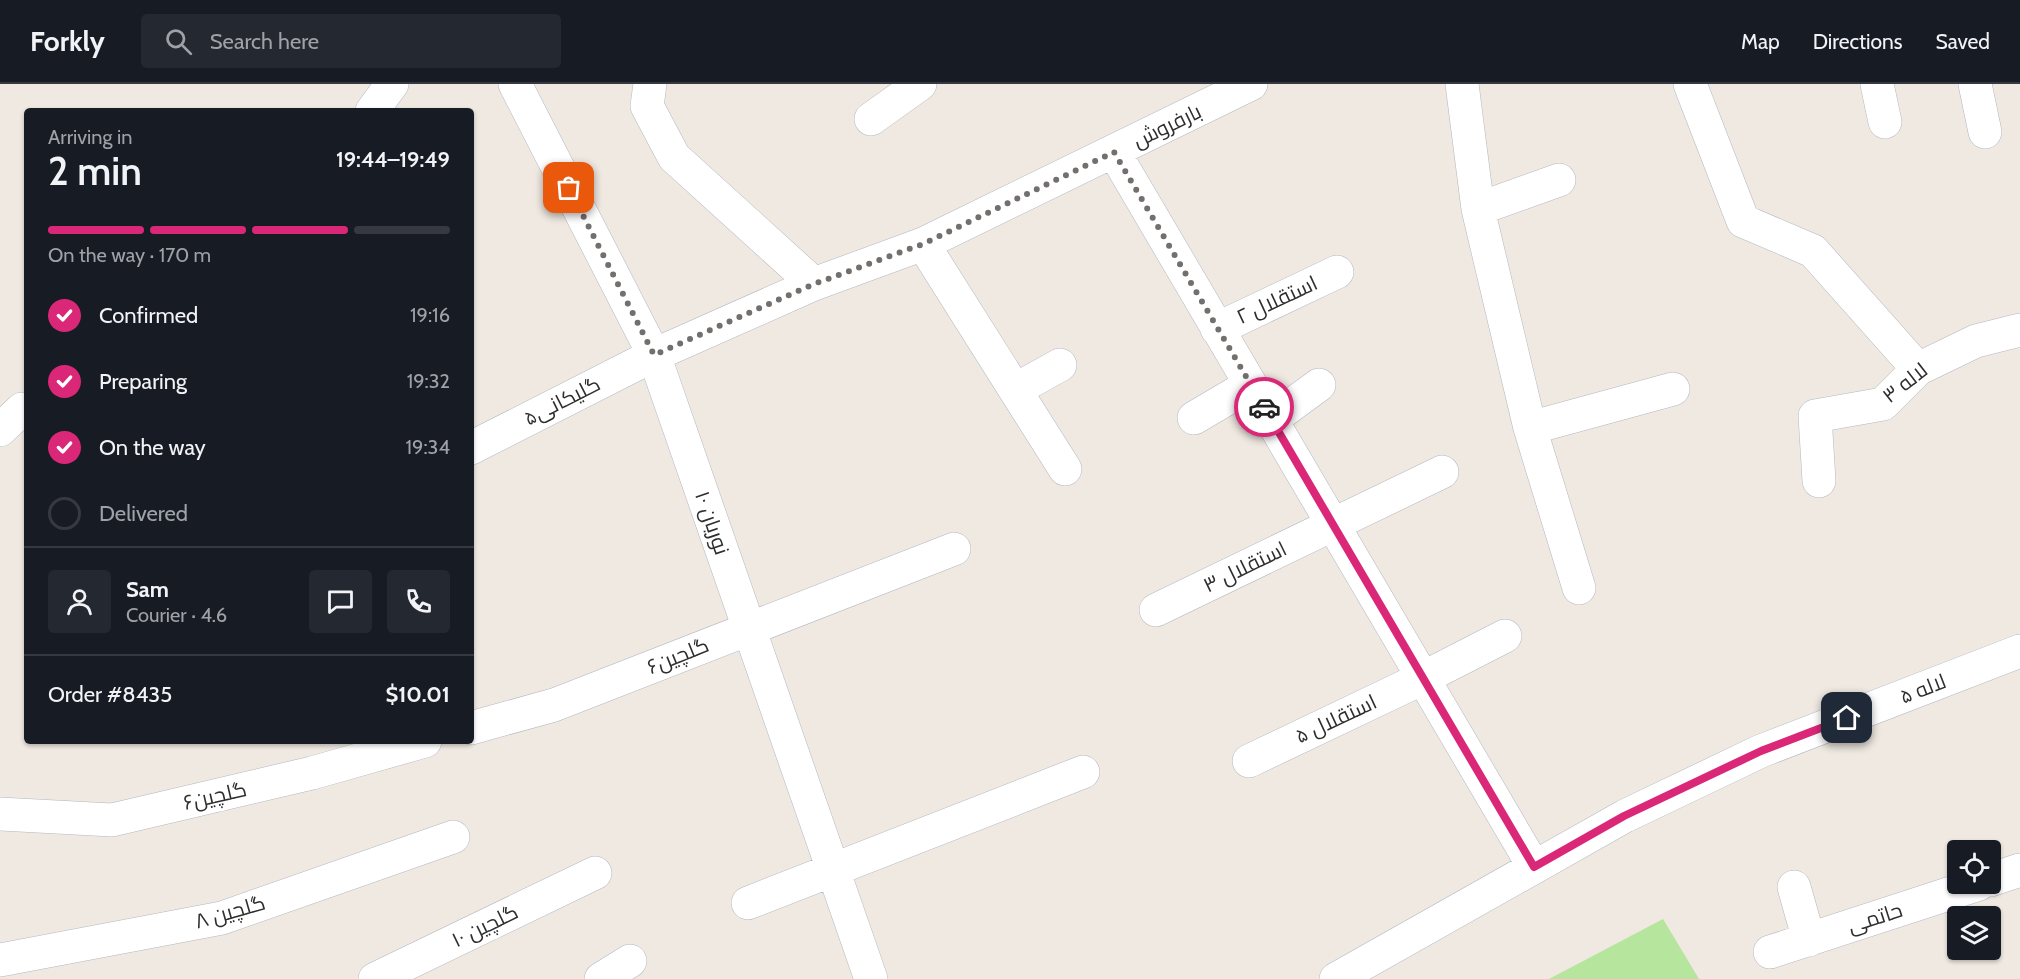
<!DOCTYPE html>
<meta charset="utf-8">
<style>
body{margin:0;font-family:Cabin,Cairo,sans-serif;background:#242831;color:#f1f3f6;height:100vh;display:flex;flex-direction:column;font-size:22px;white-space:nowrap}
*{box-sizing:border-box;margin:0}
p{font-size:20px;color:#9ea1a6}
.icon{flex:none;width:33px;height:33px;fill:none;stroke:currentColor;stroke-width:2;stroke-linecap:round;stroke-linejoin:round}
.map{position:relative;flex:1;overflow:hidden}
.details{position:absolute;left:24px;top:24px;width:450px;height:636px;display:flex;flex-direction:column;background:#171b24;border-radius:6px;box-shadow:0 2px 4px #0004}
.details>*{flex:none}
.tools{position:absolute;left:1947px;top:756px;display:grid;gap:12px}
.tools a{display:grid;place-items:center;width:54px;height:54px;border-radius:6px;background:#171b24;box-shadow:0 2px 4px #0004;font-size:30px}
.pin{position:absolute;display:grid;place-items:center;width:51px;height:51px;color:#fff;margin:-26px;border-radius:12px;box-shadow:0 3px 9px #0006}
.courier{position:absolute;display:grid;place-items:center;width:60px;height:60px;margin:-30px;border:4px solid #db2777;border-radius:50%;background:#fff;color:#222;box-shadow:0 2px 8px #0007}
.head em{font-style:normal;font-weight:600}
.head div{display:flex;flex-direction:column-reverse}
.head{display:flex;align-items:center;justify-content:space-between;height:102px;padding:0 24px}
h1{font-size:39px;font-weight:600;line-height:45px}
.bar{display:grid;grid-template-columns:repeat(4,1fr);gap:9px 6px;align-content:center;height:72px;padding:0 24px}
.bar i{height:8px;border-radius:4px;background:#363941}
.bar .current{background:#db2777}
.bar p{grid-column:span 4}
.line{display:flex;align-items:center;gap:15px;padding:0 24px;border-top:2px solid #363941}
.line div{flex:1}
.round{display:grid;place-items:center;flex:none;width:63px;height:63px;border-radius:6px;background:#242831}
ol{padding:0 24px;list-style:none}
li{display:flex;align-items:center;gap:18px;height:66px}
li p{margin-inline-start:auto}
li .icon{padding:6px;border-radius:50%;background:#db2777;color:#fff;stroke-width:4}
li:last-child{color:#9ea1a6}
li i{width:33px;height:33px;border:3px solid #363941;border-radius:50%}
header{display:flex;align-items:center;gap:36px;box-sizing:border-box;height:84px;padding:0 30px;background:#171b24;border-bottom:2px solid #363941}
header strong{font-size:28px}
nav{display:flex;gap:33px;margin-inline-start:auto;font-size:21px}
.search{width:420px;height:54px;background:#242831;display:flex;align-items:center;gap:15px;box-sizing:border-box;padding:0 21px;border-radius:6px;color:#9ea1a6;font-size:22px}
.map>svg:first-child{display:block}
.green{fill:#b6e59e}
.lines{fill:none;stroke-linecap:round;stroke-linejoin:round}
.minor-casing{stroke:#b4b7c1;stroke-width:34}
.minor{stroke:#fff;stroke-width:33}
.done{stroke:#726f6d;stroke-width:6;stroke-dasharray:0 10.8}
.route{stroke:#db2777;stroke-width:8}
.labels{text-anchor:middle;stroke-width:6;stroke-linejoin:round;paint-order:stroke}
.street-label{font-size:21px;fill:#2e2e2e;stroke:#fff}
</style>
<header>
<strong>Forkly</strong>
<div class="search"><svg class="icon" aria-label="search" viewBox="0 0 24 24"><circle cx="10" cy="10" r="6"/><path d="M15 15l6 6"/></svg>Search here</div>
<nav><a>Map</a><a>Directions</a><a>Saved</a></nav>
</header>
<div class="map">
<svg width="2020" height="895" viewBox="0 0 2020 895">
<rect width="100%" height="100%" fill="#efe9e1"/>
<path class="green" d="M1663 835 1699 895H1549Z"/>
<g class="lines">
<defs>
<path id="minor" d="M515 0 654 271 871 895
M650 0 647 22 674 73 814 200
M1462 0 1478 125 1530 344 1579 504
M1690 0 1743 137 1813 167 1918 285
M1877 0 1885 38
M1975 0 1985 48
M372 27 392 0
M871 35 920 0
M1114 68 1534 783
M1478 125 1559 96
M923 160 1065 385
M1217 245 1337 188
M1015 306 1060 281
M1194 334 1250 301
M1271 336 1319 301
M1530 344 1673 305
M0 346 22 325
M471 364 654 271 814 200 923 160 1251 0
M1819 397 1815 332 1883 320 1918 285 1976 257 2020 246
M1156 526 1442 388
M471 644 554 621 954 465
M1249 677 1423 594 1505 552
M0 730 112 736 312 689 425 657
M1990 796 2020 786
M1794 803 1809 856
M748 819 1083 688
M1770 868 1979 800
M0 876 222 834 453 753
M375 895 595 789
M601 895 630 877
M1336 895 1625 732 1761 667 2020 567"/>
</defs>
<use href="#minor" class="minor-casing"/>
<use href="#minor" class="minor"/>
</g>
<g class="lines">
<path class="done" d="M569 104 654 271 814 200 923 160 1114 68 1264 323"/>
<path class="route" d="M1264 323 1534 783 1624 732 1761 667 1847 634"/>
</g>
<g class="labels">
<g class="street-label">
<text transform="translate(1167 42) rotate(-26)" y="7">بارفروش</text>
<text transform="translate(1277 216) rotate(-25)" y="7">استقلال ۲</text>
<text transform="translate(1905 299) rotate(-38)" y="7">لاله ۳</text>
<text transform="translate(562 317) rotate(-27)" y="7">گلیکانی۵</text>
<text transform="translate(712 439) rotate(71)" y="7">نوریان ۱۰</text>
<text transform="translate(1245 483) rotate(-26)" y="7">استقلال ۳</text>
<text transform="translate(678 572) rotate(-22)" y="7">گلچین۶</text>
<text transform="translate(1923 605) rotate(-21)" y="7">لاله ۵</text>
<text transform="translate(1336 635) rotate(-25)" y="7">استقلال ۵</text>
<text transform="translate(215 712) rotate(-13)" y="7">گلچین۶</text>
<text transform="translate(230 828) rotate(-16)" y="7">گلچین ۸</text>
<text transform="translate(1875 834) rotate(-18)" y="7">حاتمی</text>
<text transform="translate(485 842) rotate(-26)" y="7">گلچین ۱۰</text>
</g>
</g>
</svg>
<div class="tools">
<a><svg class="icon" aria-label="locate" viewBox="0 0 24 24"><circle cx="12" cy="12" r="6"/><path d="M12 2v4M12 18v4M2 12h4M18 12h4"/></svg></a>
<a><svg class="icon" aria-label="layers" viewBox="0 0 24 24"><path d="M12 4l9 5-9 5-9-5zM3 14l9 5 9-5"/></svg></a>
</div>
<div class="pin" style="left:569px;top:104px;background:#ea580c"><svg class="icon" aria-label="bag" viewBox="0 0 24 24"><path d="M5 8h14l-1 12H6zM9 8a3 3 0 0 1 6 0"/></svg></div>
<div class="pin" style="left:1847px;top:634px;background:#1f2937"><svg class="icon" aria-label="home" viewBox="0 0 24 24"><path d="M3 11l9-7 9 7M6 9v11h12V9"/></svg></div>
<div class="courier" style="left:1264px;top:323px"><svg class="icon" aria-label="car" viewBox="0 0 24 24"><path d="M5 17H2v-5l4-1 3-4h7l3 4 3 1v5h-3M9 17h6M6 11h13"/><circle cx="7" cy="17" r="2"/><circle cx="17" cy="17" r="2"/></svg></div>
<section class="details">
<div class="head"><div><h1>2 min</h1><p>Arriving in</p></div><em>19:44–19:49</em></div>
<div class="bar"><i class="current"></i><i class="current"></i><i class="current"></i><i></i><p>On the way · 170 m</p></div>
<ol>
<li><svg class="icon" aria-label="check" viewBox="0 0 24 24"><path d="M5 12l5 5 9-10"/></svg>Confirmed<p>19:16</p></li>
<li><svg class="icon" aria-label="check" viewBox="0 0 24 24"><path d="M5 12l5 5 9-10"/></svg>Preparing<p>19:32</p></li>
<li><svg class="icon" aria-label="check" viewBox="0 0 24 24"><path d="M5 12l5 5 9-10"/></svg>On the way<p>19:34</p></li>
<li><i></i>Delivered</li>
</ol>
<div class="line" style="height:108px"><a class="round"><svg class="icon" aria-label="person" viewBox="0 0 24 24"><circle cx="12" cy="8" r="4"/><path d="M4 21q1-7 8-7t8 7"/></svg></a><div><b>Sam</b><p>Courier · 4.6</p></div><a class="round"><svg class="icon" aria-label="chat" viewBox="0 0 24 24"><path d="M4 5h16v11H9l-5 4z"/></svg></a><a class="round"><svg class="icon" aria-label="phone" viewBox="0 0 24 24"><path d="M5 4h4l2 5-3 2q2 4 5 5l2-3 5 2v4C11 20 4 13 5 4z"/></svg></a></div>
<div class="line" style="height:78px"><div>Order #8435</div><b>$10.01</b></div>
</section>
</div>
